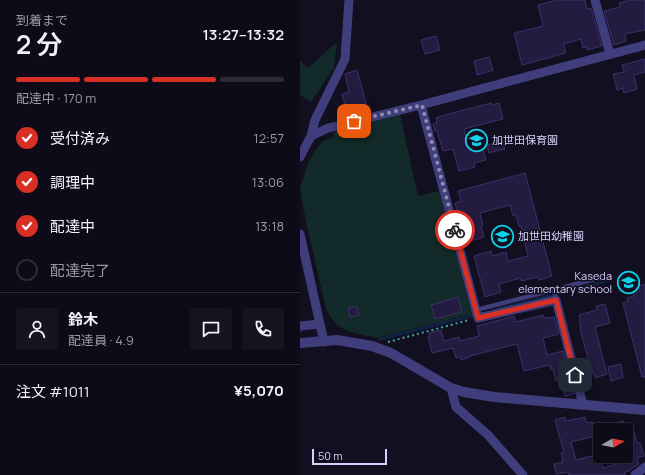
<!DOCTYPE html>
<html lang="ja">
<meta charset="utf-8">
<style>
body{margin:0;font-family:Manrope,"Noto Sans JP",sans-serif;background:#171421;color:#f1f3f6;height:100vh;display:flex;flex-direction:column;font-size:15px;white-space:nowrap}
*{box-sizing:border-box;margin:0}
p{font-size:13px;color:#9b9ba2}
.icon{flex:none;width:22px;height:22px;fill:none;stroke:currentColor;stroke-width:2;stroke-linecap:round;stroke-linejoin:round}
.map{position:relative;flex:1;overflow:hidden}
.details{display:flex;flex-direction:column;background:#0e0b18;width:300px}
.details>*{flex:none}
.needle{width:26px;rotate:81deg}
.tools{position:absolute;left:293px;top:423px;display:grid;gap:8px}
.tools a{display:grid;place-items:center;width:40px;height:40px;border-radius:4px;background:#0e0b18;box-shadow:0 2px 6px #0003,0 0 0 1px #2e2b37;font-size:20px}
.scale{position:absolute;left:12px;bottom:10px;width:75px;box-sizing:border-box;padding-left:4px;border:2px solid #d6d1fc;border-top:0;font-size:11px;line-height:14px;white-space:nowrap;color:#d6d1fc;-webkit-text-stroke:3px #120f20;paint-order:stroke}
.pin{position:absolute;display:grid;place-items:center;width:34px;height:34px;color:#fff;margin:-17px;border-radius:8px;box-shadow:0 2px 6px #0006}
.courier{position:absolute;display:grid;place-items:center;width:40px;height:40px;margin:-20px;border:3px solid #d93025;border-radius:50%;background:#fff;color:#222;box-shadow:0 1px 5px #0007}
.headline em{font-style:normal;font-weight:600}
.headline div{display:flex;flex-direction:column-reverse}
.headline{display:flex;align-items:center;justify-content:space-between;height:68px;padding:0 16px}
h1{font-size:26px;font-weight:600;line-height:30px}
.bar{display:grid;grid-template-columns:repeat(4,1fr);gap:6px 4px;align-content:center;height:48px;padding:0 16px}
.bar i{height:5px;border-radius:3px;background:#2e2b37}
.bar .selected{background:#d93025}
.bar p{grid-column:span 4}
.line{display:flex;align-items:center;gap:10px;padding:0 16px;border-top:1px solid #2e2b37}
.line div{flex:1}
.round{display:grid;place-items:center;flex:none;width:42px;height:42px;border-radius:4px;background:#171421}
ol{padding:0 16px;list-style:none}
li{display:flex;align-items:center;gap:12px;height:44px}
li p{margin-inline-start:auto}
li .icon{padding:4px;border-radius:50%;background:#d93025;color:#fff;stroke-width:4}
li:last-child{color:#9b9ba2}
li i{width:22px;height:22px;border:2px solid #2e2b37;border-radius:50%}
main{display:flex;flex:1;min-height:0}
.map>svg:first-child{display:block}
.green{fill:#122a29}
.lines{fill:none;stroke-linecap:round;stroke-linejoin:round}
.stream{stroke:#112342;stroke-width:3}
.building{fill:#241c40;stroke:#3c306a}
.path{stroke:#37aaa4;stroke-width:2;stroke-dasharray:2 3;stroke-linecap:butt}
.service{stroke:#403d7c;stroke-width:4.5}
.minor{stroke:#403d7c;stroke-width:9}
.tertiary{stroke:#403d7c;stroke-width:10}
.done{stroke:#918daf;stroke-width:4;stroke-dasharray:0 7.2}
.route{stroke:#d93025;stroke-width:5}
.labels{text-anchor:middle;stroke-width:3;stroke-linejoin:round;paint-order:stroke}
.poi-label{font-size:11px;fill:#d6d1fc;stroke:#120f20;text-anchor:start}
</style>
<main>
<section class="details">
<div class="headline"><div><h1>2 分</h1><p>到着まで</p></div><em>13:27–13:32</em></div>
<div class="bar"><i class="selected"></i><i class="selected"></i><i class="selected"></i><i></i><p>配達中 · 170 m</p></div>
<ol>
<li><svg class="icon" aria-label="check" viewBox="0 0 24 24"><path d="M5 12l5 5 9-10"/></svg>受付済み<p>12:57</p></li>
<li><svg class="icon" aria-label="check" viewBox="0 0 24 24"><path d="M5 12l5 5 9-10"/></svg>調理中<p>13:06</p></li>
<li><svg class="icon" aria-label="check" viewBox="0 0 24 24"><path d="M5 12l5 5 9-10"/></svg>配達中<p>13:18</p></li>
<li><i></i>配達完了</li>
</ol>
<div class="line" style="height:72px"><a class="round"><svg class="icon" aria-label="person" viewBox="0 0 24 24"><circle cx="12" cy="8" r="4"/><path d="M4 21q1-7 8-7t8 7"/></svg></a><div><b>鈴木</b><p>配達員 · 4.9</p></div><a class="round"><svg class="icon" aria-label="chat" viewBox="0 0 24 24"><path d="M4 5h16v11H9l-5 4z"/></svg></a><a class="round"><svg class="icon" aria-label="phone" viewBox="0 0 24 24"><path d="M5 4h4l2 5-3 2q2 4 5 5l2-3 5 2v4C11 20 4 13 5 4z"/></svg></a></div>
<div class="line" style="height:52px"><div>注文 #1011</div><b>¥5,070</b></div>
</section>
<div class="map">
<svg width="345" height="475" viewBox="0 0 345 475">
<rect width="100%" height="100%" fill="#120f20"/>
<path class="green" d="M37 42 34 68 11 102 0 95V61L8 68Z
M100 114 118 196 139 191 172 314 77 338 50 332 38 326 32 319 26 309 6 222 0 189 8 163 17 148 23 141 34 137 33 132Z"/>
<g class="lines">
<path class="stream" d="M198 309 307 281
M0 332 1 331
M80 339 175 315"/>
</g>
<path class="building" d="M257 0H285L287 9 291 8 302 46 287 50 286 47 283 48 281 39 264 44 266 53 222 65 214 33 243 26 238 5Z
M330 0H345V30L325 34 326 41 314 45 304 11 320 7 319 3Z
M136 36 140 50 125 54 121 40Z
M189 57 193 70 177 75 174 61Z
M345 59V72L334 75 337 89 324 93 323 88 317 90 313 74 324 72 322 65Z
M57 70 67 107 47 112 42 94 49 92 45 74Z
M191 103 192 105 199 103 203 119 164 129 170 150 182 147 186 160 174 163 175 167 159 171 153 149 143 151 137 131H135L133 124 137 122 136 118 145 115Z
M203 141 205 149 189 153 187 145Z
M225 173 252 276 239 280 238 277 221 281V278L199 284 201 292 185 297 174 256 191 251 192 256 206 252 208 261 228 256 221 226H219L216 215 213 216 210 205 180 213 183 225 181 226 184 237 170 241 165 219 159 220 155 203 161 201 158 191Z
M345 284V377H342L323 303 328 301 327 298 334 296 332 288Z
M158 297 162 312 135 319 131 305Z
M305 304 310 323 295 327 307 374 295 378 290 365 281 333 279 315 297 310 296 306Z
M57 306 59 315 50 317 48 308Z
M243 315 244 318 254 317 259 334 243 338 247 355 263 351 274 394 265 396 261 380 256 381 253 369 251 370 250 365 224 371 217 344 170 356V357L161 360V357L156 358 153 348 132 353 128 337H130L129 333 141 330 144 341 159 337 160 341 179 336 177 326 214 316 216 322Z
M321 364 323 377 311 381 308 367Z
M265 417 266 421 285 417 287 423 292 422 294 428 296 436 271 442 276 460 299 454 303 468 317 464 315 456H326V432L334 431 337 443H340L344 456 337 458 339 464 330 469 331 470 325 472V475H269L268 472 256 474 254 464 263 462 261 453H264L255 420Z
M323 421 325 430H301L300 427Z"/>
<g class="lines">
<path class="path" d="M88 342 169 320"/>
<path class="service" d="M256 300 254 290 306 276
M176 310 254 290"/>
<path class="minor" d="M295 0 310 54
M121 105 178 318 256 300 283 405
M11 136 28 128 121 105 345 45
M0 157 11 136 15 120 45 59 49 0
M0 234 24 342
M0 326 20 324
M151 388 156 407 188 435 223 475
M335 475 345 467"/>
<path class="tertiary" d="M0 343 37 340 72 346 91 353 151 388 164 392 194 397 345 410"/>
</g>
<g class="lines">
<path class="done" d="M54 121 122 105 155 230"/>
<path class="route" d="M155 230 178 318 256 300 275 375"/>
</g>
<defs>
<symbol id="school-ring" viewBox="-11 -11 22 22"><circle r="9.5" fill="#120f20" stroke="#11cfe7" stroke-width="1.5"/><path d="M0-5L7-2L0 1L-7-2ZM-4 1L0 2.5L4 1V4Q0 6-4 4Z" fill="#11cfe7"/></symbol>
</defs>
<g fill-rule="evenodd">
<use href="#school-ring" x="164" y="128" width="25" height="25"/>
<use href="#school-ring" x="190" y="224" width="25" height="25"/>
<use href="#school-ring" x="316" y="270" width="25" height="25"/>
</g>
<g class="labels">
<g class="poi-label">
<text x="192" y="144">加世田保育園</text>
<text x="218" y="240">加世田幼稚園</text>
<text x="312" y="280" text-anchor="end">Kaseda<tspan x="312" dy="13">elementary school</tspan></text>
</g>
</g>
</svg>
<div class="tools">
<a><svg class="needle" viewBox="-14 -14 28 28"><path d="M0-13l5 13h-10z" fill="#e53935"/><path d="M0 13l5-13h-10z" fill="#9b9ba2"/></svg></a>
</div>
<div class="scale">50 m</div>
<div class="pin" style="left:54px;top:121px;background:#ea580c"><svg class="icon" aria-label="bag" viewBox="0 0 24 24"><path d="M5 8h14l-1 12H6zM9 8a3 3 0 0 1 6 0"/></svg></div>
<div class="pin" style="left:275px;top:375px;background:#1f2937"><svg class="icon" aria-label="home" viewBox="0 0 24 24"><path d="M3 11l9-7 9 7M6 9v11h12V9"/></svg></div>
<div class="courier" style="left:155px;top:230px"><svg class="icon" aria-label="bike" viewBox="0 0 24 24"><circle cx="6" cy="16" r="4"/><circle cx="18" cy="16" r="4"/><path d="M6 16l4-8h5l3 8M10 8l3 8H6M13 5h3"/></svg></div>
</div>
</main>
